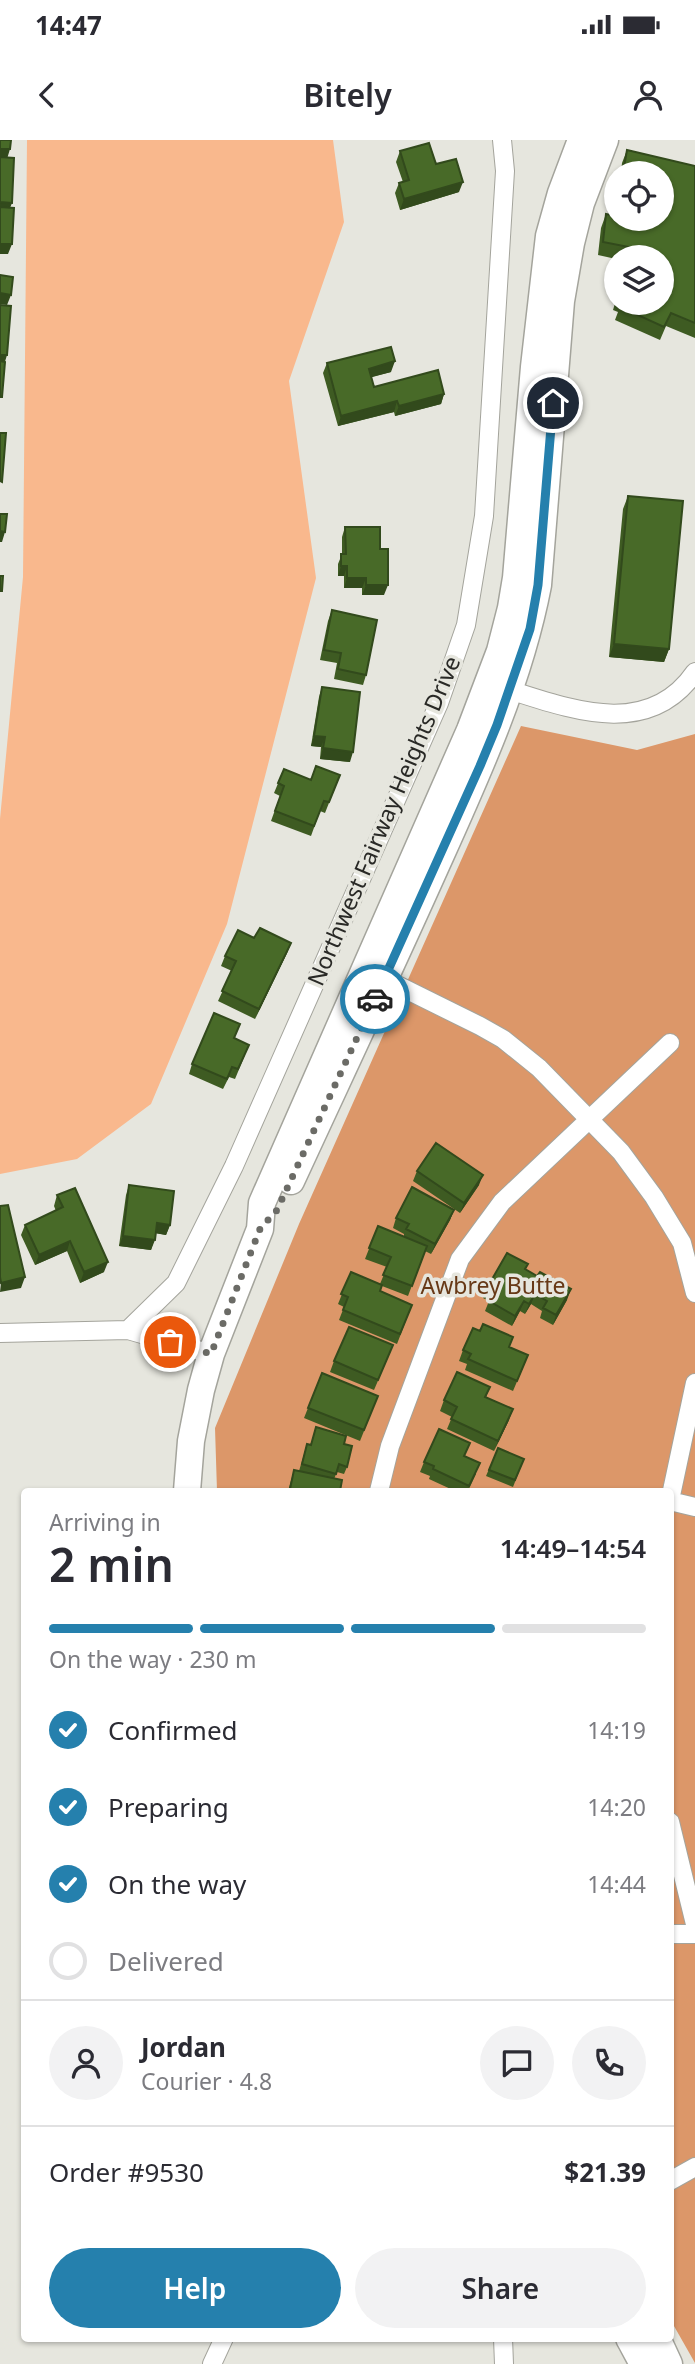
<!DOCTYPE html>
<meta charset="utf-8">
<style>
body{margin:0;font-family:"Noto Sans",sans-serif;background:#f2f2f3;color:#2b2b33;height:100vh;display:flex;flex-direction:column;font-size:26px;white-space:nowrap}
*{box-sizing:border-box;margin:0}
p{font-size:23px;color:#7c7c81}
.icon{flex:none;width:38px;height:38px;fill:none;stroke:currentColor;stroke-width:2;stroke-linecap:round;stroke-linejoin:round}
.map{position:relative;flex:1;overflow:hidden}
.drawer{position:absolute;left:21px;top:1348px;width:653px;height:854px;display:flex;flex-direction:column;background:#fff;border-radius:7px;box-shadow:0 2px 5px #0004}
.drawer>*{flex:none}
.controls{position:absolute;left:604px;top:21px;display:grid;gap:14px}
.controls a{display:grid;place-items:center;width:70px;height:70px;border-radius:50%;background:#fff;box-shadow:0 2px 5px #0004;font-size:35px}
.pin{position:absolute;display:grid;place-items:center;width:60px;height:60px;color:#fff;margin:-30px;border:4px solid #fff;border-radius:50%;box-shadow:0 2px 7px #0007}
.courier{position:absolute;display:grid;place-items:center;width:70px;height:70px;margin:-35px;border:5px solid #2580ad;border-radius:50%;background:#fff;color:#222;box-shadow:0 2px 9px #0007}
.overview em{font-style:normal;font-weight:600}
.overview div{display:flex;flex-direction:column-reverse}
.overview{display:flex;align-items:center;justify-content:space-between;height:119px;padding:0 28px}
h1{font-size:46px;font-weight:600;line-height:52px}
.bar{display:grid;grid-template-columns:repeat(4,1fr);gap:10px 7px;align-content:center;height:84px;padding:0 28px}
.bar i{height:9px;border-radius:5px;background:#e1e1e2}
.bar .current{background:#2580ad}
.bar p{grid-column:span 4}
.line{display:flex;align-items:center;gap:18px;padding:0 28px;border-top:2px solid #e1e1e2}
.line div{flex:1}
.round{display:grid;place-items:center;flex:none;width:74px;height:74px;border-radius:37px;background:#f2f2f3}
ol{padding:0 28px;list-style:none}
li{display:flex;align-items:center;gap:21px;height:77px}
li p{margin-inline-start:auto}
li .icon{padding:7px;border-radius:50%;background:#2580ad;color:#fff;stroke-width:4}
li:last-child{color:#7c7c81}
li i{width:38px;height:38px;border:4px solid #e1e1e2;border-radius:50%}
.action{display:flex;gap:14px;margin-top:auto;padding:14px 28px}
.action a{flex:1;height:80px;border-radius:42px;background:#2580ad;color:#fff;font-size:28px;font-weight:600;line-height:80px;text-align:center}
.action a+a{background:#f2f2f3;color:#2b2b33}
.status{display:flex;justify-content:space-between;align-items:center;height:49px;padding:0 35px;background:#fff;direction:ltr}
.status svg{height:19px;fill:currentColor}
header{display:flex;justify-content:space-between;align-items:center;height:91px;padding:0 28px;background:#fff;font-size:32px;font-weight:600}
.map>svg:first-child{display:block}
.green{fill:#f9b88d}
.forest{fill:#dc9769}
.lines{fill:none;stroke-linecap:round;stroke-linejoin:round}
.street-casing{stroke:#a4a49c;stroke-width:20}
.secondary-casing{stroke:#a4a49c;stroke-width:29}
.street{stroke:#fff;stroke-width:18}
.secondary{stroke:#fff;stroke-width:26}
.wall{fill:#3e5b22}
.shaded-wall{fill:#324a1c}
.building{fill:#486a28;stroke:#324a1c;stroke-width:2}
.done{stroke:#6b6b66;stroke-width:7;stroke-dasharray:0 12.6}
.route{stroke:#2580ad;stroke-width:9}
.labels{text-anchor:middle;stroke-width:7;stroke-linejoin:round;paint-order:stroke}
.street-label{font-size:23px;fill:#292926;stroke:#e6e6de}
.park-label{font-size:23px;fill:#673917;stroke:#e6e6de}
</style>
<div class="status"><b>14:47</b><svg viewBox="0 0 49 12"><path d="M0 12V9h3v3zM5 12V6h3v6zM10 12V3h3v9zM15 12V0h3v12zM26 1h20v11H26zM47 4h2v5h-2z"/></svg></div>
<header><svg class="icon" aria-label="back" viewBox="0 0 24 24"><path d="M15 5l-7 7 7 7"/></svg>Bitely<svg class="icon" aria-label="person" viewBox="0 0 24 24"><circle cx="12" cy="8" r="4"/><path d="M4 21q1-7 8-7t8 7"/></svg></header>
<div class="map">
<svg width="695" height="2224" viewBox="0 0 695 2224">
<rect width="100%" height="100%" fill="#e6e6de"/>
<path class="green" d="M27 0H333L344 82 289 241 316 438 227 784 151 964 77 1019 0 1034V679L23 437Z"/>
<path class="forest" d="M521 586 637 610 695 594V2223L670 2179V1351H217L215 1288 299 1084Z"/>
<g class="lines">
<defs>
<path id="street" d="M500 547C565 567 647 602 695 532
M377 835 480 886 503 899 539 928 621 1012 654 1057 682 1103 695 1153
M0 1193 128 1190
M211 1214 128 1190 176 1143 234 1026 439 563 466 485 484 376 505 31 502 0
M379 1351 390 1306 460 1119 502 1062 670 903
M670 1360 695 1243
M670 1361 695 1367
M670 1682 695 1784
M670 1794H695
M670 2041 695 2027
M503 2198 504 2224
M212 2224 224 2198"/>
<path id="secondary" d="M291 1041C339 937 388 833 435 728 476 637 519 544 538 445L561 161 571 103 581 63 605 0
M187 1351 191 1301 201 1250 211 1214 260 1089 262 1063 470 590 500 511 511 468 516 438 534 227 549 96 561 53 581 0
M629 2198 643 2224
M657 2198 669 2224"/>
</defs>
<use href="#street" class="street-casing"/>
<use href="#secondary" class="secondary-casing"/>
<use href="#street" class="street"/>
<use href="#secondary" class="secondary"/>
</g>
<path class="wall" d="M627 10 695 26V198L666 186 660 200 615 180 618 172 613 170 616 160V163H662V117H616V119L598 115 601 88 606 74 616 79H662V33H621L622 23Z
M400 11 436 24 459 52 400 70 395 53 399 43 403 42 396 22Z
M327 223 391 232 371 237 374 247 444 254 441 264 395 276 394 272 338 286 323 233Z
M628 356 669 509 664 522 609 517 623 369Z
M345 387 380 409 384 455H362V448H344V436H338V424L342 414V397Z
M332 470 366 535 363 545 334 539 337 523 320 520 328 481Z
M322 547 350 622 320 619 321 607 311 606 319 557Z
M284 629 311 640 340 635 325 673 320 671 311 696 271 681 280 656 274 653Z
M254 798 291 803 287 813 255 879 218 861 232 831 221 826 225 816Z
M235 899 245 915 235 939 229 937 223 949 189 934 192 924Z
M417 1031 479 1045 460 1073 413 1041Z
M129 1045 170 1085 166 1095 156 1093 151 1110 119 1106 126 1055Z
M57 1055 104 1132 80 1143 67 1111 35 1125 21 1095 25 1085 56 1071 54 1066Z
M454 1070 450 1080 431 1114 425 1111 408 1156 382 1146 380 1152 412 1165 397 1204 339 1180 344 1167 338 1164 351 1132 380 1144 387 1127 365 1119 378 1086 404 1097V1094L393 1088 396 1078Z
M528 1124 526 1129 567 1160 553 1185 540 1178 542 1171 531 1164 525 1174 520 1171 512 1186 485 1171 489 1161 483 1158 487 1148Z
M510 1207 524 1225 513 1251 465 1230 467 1224 459 1221 463 1210Z
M389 1215 374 1250 330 1232 334 1221Z
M322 1233 378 1256 360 1301 304 1278Z
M490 1247 486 1257 509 1280 494 1311 447 1289 452 1277 440 1271 444 1260Z
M316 1287 344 1304 347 1327 344 1334 337 1332 334 1339 340 1351H288L294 1330 299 1331 307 1304 311 1305Z
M498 1308 524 1319 513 1347 486 1336Z
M465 1317 476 1334 468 1351H455L429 1339 430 1336 420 1332 424 1322Z"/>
<path class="shaded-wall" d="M0 9H10L7 19H0Z
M463 42 459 52 400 70 404 59Z
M0 62 12 63 8 73 0 72Z
M0 104H12L8 114H0Z
M0 153 11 155 7 165 0 164Z
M0 215H7L4 225H0Z
M395 221 391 232 365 239 369 229Z
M444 254 441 264 395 276 399 266Z
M397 261 394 272 338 286 341 276Z
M0 391 5 392 2 402H0Z
M341 426H347L344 436H338Z
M347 438H366L362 448H344Z
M366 445H388L384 455H362Z
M614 504 669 509 664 522 609 517Z
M314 596 325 597 321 607 311 606Z
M323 608 353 612 350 622 320 619Z
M291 803 287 813 255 879 259 869Z
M483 1035 479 1045 460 1073 464 1063Z
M454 1070 450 1080 431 1114 435 1104Z
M157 1083 170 1085 166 1095 154 1093Z
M123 1096 155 1100 151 1110 119 1106Z
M70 1101 67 1111 35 1125 39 1115Z
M108 1122 104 1132 80 1143 84 1132Z
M25 1137 21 1148 0 1152 1 1143Z
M571 1149 567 1160 553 1185 556 1175Z
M535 1154 531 1164 525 1174 529 1164Z
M524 1161 520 1171 512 1186 515 1176Z
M513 1269 509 1280 494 1311 498 1301Z"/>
<path class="building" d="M0 0H11L10 9H0Z
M429 3 436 24 456 19 463 42 404 59 399 43 409 40 400 11Z
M627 10 695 26V183L671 173 664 187 620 167 621 163H662V117H628L629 107 603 102 606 74 616 76V79H662V33H623Z
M0 17 14 18 12 63 0 62Z
M0 67 14 68 12 104H0Z
M0 135 13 137 11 155 0 153Z
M0 165 11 166 7 215H0Z
M391 207 395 221 369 229 374 247 438 230 444 254 399 266 397 261 341 276 327 223Z
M0 221 5 222 2 257H0Z
M0 293H6L2 342 0 341Z
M628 356 683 361 669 509 614 504Z
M0 374H7L5 392 0 391Z
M345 387H380V409H388V445H366V438H347V426H341V414H346Z
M0 436H3L2 451H0Z
M332 470 377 480 366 535 338 529 341 513 324 510Z
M322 547 360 552 353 612 323 608 325 597 314 596Z
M316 626 340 635 329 662 324 661 314 686 275 671 284 646 278 643 284 629 311 640Z
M260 788 291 803 259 869 222 851 236 821 225 816 238 790 254 798Z
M214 873 240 884 234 898 249 905 238 929 232 927 227 939 192 924Z
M436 1003 483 1035 464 1063 417 1031Z
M129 1045 174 1051 170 1085 157 1083 155 1100 123 1096Z
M412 1047 454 1070 435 1104 406 1089 409 1084 396 1078Z
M75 1048 108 1122 84 1132 70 1101 39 1115 25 1085 63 1067 57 1055Z
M8 1065 25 1137 1 1143 0 1137V1066Z
M378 1086 427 1106 412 1146 383 1135 391 1117 369 1108Z
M507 1113 528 1124 525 1129 537 1136 540 1132 571 1149 556 1175 543 1168 547 1161 535 1154 529 1164 524 1161 515 1176 489 1161 494 1152 487 1148Z
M351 1132 382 1145 380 1151 412 1165 400 1194 343 1170 348 1157 341 1154Z
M483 1184 513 1197 509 1207 528 1215 517 1241 468 1219 471 1214 463 1210 473 1188 480 1191Z
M349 1187 393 1205 378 1240 334 1221Z
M457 1232 490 1247 485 1257 513 1269 498 1301 451 1279 457 1267 444 1260Z
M322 1233 378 1256 364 1290 308 1268Z
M316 1287 346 1296 344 1304 352 1306 347 1327 339 1324 336 1334 302 1324 307 1304 311 1305Z
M439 1289 470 1303 464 1316 480 1323 469 1346 433 1329 434 1326 424 1322Z
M498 1308 524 1319 515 1340 489 1330Z
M294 1330 342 1340 340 1351H296V1350L290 1349Z"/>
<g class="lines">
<path class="done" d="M170 1202 211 1214 260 1089 277 1070 375 859"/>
<path class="route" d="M375 859 480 626 497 585 530 489 538 445 553 263"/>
</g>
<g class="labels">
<g class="street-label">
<text transform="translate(384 681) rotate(-67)" y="8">Northwest Fairway Heights Drive</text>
</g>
<g class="park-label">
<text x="493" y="1154">Awbrey Butte</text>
</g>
</g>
</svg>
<div class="controls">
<a><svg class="icon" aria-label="locate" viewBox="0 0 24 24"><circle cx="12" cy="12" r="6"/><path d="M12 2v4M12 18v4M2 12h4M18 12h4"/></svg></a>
<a><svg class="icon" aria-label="layers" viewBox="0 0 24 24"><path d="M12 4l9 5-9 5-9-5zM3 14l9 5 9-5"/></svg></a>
</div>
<div class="pin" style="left:170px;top:1202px;background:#ea580c"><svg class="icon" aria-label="bag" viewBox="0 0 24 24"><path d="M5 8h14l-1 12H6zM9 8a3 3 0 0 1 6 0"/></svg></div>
<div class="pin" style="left:553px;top:263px;background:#1f2937"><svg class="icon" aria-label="home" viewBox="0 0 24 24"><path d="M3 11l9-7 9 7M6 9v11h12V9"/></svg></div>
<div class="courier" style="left:375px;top:859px"><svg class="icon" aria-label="car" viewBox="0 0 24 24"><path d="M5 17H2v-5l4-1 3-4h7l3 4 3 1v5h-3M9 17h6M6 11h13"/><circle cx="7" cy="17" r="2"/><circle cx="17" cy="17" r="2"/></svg></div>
<section class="drawer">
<div class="overview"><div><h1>2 min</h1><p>Arriving in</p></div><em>14:49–14:54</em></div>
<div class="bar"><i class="current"></i><i class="current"></i><i class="current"></i><i></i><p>On the way · 230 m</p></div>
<ol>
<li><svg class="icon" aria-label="check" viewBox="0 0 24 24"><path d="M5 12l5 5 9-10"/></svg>Confirmed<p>14:19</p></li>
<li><svg class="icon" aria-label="check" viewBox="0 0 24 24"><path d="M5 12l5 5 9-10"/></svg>Preparing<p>14:20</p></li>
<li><svg class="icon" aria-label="check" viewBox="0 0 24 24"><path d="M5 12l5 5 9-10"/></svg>On the way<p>14:44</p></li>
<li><i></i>Delivered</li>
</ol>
<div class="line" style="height:126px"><a class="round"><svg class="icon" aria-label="person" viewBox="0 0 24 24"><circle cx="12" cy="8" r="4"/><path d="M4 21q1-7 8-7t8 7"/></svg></a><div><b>Jordan</b><p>Courier · 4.8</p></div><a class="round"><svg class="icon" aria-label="chat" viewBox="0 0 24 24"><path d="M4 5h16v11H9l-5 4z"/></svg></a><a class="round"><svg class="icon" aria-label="phone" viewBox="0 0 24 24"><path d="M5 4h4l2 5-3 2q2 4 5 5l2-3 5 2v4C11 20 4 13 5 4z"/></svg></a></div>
<div class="line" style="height:91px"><div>Order #9530</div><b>$21.39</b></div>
<div class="action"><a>Help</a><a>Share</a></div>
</section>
</div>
